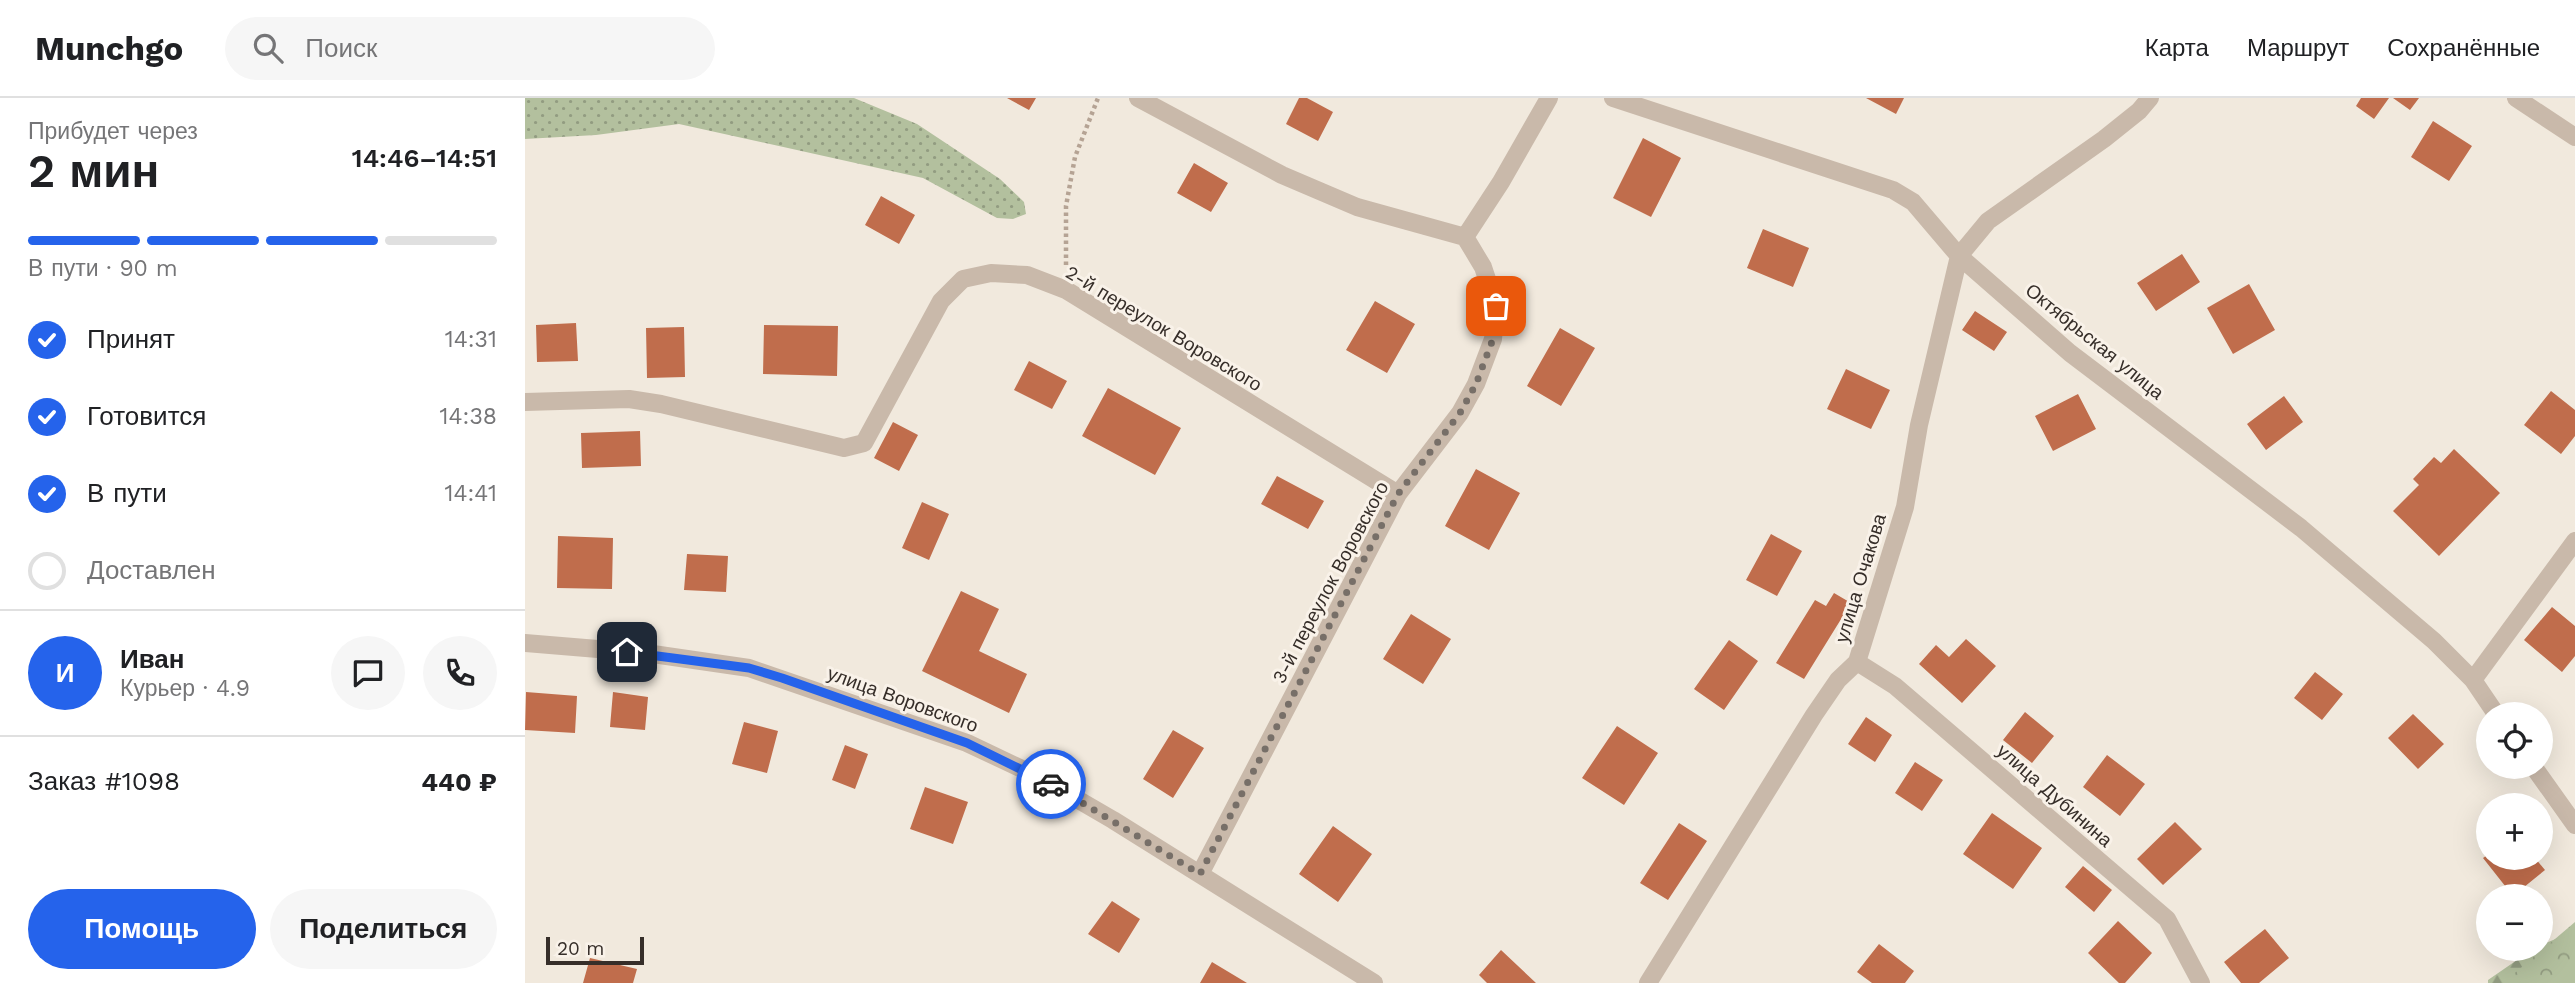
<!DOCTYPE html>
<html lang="ru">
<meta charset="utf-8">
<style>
body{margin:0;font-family:"Work Sans",sans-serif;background:#f6f6f6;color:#202124;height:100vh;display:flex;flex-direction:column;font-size:26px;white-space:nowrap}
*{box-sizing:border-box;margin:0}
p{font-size:23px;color:#757577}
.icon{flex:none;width:38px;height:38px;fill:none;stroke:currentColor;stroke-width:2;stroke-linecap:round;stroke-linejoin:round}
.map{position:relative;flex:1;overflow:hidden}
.drawer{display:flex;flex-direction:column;background:#fff;width:525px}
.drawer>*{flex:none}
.buttons{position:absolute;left:1951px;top:604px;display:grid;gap:14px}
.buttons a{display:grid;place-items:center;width:77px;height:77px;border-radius:50%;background:#fff;box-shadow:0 7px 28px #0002;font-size:35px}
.scale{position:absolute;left:21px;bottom:18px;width:98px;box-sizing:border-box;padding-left:7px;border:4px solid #362e29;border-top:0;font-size:19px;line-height:24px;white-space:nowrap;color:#362e29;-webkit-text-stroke:5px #f9f2e9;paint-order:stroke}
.pin{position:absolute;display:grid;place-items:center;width:60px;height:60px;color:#fff;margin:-30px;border-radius:14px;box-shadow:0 4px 10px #0006}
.courier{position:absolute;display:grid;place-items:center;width:70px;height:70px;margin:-35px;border:5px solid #2563eb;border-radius:50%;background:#fff;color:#222;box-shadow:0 2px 9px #0007}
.summary em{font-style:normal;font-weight:600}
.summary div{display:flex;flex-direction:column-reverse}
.summary{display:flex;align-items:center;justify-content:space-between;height:119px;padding:0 28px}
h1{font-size:46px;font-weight:600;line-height:52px}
.bar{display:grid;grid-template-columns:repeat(4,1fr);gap:10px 7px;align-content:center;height:84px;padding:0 28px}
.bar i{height:9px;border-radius:5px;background:#e0e0e0}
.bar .on{background:#2563eb}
.bar p{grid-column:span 4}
.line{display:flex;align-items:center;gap:18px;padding:0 28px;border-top:2px solid #e0e0e0}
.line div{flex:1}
.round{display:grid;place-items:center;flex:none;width:74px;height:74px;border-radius:37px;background:#f6f6f6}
ol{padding:0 28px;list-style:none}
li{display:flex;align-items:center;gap:21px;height:77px}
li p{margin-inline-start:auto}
li .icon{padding:7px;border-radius:50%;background:#2563eb;color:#fff;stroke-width:4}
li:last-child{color:#757577}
li i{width:38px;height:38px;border:4px solid #e0e0e0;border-radius:50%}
.action{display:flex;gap:14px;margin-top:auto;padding:14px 28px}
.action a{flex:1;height:80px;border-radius:42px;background:#2563eb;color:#fff;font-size:28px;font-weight:600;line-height:80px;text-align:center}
.action a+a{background:#f6f6f6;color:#202124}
header{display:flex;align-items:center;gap:42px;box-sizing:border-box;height:98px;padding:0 35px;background:#fff;border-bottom:2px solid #e0e0e0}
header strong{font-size:33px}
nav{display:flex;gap:38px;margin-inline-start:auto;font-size:24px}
.search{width:490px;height:63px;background:#f6f6f6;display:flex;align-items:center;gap:18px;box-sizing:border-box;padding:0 24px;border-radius:38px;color:#757577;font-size:26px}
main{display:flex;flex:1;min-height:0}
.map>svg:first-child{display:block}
.grass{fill:url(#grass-dots)}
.forest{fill:url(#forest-firs)}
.park{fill:url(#park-crowns)}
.building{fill:#c06d4c}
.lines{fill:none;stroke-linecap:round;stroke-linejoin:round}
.path{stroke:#b5a394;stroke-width:4.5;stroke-dasharray:3.5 3.5;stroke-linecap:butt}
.minor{stroke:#c9b9aa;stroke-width:18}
.done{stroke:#776f68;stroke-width:7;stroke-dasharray:0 12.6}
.route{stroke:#2563eb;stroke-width:9}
.labels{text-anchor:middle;stroke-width:6;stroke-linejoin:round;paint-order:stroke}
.street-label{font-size:19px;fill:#362e29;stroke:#f9f2e9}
</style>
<header>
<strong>Munchgo</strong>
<div class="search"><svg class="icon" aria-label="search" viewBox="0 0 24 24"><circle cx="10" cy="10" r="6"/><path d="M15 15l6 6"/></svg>Поиск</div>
<nav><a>Карта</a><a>Маршрут</a><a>Сохранённые</a></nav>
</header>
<main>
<section class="drawer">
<div class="summary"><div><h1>2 мин</h1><p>Прибудет через</p></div><em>14:46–14:51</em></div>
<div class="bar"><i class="on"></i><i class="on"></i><i class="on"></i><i></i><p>В пути · 90 m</p></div>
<ol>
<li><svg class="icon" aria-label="check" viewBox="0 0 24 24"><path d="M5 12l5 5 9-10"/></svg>Принят<p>14:31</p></li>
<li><svg class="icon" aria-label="check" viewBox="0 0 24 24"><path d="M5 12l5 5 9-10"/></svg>Готовится<p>14:38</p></li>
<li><svg class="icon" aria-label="check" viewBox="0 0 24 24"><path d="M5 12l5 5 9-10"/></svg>В пути<p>14:41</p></li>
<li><i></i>Доставлен</li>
</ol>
<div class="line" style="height:126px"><b class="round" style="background:#2563eb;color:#fff">И</b><div><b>Иван</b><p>Курьер · 4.9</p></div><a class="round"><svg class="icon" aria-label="chat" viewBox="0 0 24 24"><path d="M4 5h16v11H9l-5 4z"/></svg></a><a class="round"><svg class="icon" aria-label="phone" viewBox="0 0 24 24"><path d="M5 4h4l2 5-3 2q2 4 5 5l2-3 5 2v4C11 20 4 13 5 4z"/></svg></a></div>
<div class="line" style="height:91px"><div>Заказ #1098</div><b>440 ₽</b></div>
<div class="action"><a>Помощь</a><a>Поделиться</a></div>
</section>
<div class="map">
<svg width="2050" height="885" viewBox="0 0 2050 885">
<defs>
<pattern id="grass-dots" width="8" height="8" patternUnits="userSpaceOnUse" patternTransform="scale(1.75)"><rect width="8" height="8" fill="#b3c09e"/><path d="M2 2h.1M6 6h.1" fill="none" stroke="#929c81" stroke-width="1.8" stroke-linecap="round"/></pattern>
<pattern id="forest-firs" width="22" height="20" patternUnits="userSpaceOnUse" patternTransform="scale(1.75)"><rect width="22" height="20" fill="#b3c09e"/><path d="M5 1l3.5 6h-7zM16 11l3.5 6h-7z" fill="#929c81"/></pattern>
<pattern id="park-crowns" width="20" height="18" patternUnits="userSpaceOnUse" patternTransform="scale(1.75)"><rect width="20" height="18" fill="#b3c09e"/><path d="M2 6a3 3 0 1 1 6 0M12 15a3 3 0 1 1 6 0" fill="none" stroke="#929c81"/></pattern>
</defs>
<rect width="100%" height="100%" fill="#f1e9dd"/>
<path class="grass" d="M0 0H329L392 26 475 81 499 104 501 116 488 121 472 120 398 80 154 26 71 37 0 41Z"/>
<path class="forest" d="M2050 833V885H1963V882L2008 851 2016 850V847Z"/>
<path class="park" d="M2050 824V885H1978Z"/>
<path class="building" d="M482 0H511L504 12Z
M774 0H782L808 14 793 43 761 26Z
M1341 0H1379L1371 16Z
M1836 0H1864L1849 21 1831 8Z
M1868 0H1894L1885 12Z
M1908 23 1947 48 1924 83 1886 59Z
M1118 40 1156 60 1126 119 1088 100Z
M669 65 703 85 686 114 652 95Z
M356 98 390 117 374 146 340 127Z
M1238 131 1284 150 1268 189 1222 170Z
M1657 156 1675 184 1631 213 1612 185Z
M1724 186 1750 232 1708 256 1682 210Z
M850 203 890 226 862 275 821 252Z
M1450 213 1482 234 1469 253 1437 232Z
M51 225 53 263 12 264 11 227Z
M239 227 313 228 312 278 238 276Z
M159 229 160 279 122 280 121 230Z
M1035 230 1070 250 1036 308 1002 288Z
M504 263 542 283 527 311 489 292Z
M1321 271 1365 292 1346 331 1302 311Z
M583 290 656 330 630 377 557 338Z
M2026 293 2050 312V338L2036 356 1999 327Z
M1553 296 1571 331 1528 353 1510 318Z
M1759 298 1778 324 1741 352 1722 326Z
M368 324 393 337 374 373 349 360Z
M115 333 116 368 57 370 56 335Z
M1929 351 1975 395 1914 458 1868 413 1894 387 1888 381 1909 359 1916 365Z
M951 371 995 395 964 452 920 428Z
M752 378 799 403 783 431 736 406Z
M397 404 424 416 404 462 377 450Z
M1246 436 1277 453 1252 498 1221 482Z
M33 438 88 440 87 491 32 490Z
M162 456 203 458 201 494 159 492Z
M436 493 474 511 454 553 502 576 484 615 397 573Z
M1309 495 1326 505 1279 581 1251 565 1290 502 1301 508Z
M2027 509 2050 528V558L2037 574 1999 542Z
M886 516 926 541 898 586 858 561Z
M1441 541 1471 568 1437 605 1394 566 1411 547 1424 559Z
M1204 542 1233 563 1199 612 1169 591Z
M1790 574 1818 596 1797 622 1769 600Z
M1 594 52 598 50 635 0 632Z
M88 594 123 599 120 632 85 629Z
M1500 614 1529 638 1507 665 1478 642Z
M1888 616 1919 646 1893 671 1863 640Z
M1341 619 1367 637 1350 664 1323 646Z
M219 624 253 633 242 675 207 666Z
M1092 628 1133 655 1099 707 1057 680Z
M648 632 679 650 648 700 618 681Z
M320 647 343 656 330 691 307 682Z
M1582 657 1620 686 1595 718 1558 689Z
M1390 664 1418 682 1397 713 1370 695Z
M400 689 443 704 428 746 385 731Z
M1467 715 1517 750 1488 791 1438 756Z
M1650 724 1677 751 1638 787 1612 761Z
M1154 725 1182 743 1143 802 1115 785Z
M808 728 847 756 813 804 774 776Z
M1964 756V760H2010L2020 772 1988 798 1958 760Z
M1558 768 1587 792 1569 814 1540 789Z
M587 803 615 821 594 855 563 836Z
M1593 823 1627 855 1600 885H1594L1563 855Z
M1740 831 1764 860 1734 885H1716L1699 864Z
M1354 846 1389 873 1380 885H1347L1332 874Z
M976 852 1011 885H962L954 877Z
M65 860 112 871 108 885H58Z
M687 864 722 885H675Z"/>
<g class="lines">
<path class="path" d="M541 167V108L550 59 573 0"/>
<path class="minor" d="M613 0 757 77 832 109 940 139
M1088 0 1368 92 1388 104 1434 158 1545 255 1776 430 1909 543 1948 582 1971 616
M1991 0 2050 39
M940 139 976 84 1024 0
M0 304 104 301 136 306 319 350 339 345 416 203 438 181 466 175 502 177 541 192 873 396
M0 545 121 555 224 570 442 645 514 679 588 722 849 885
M1332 564 1370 588 1642 821 1676 885
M1948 582 2050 443
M2008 668 2050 727
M675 776 873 396 935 315 951 286 968 241 971 208 958 169 940 139
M1123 885 1289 617 1313 582 1332 564 1380 409 1394 327 1434 158 1463 123 1579 41 1614 13 1625 0"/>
</g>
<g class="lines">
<path class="done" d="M526 686 675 776 873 396 935 315 951 286 968 241 971 208"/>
<path class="route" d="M102 554 224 570 257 580 442 645 526 686"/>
</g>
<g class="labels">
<g class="street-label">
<text transform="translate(639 230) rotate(31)" y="7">2-й переулок Воровского</text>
<text transform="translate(1570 243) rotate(39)" y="7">Октябрьская улица</text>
<text transform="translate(1335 480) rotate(-73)" y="7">улица Очакова</text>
<text transform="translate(805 484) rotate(-62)" y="7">3-й переулок Воровского</text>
<text transform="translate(378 601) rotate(20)" y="7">улица Воровского</text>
<text transform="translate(1530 697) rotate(41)" y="7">улица Дубинина</text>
</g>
</g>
</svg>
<div class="buttons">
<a><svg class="icon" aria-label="locate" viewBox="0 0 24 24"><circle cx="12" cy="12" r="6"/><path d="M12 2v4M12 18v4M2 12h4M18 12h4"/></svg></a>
<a>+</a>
<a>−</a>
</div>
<div class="scale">20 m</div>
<div class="pin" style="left:971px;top:208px;background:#ea580c"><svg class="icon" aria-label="bag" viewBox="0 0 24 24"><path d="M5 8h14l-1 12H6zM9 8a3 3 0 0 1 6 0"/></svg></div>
<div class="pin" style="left:102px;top:554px;background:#1f2937"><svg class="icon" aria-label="home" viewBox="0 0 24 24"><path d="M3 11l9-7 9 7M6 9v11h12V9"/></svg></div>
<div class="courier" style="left:526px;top:686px"><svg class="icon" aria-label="car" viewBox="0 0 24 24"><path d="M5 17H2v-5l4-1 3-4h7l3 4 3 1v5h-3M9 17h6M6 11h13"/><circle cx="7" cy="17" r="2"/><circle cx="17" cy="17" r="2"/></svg></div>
</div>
</main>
